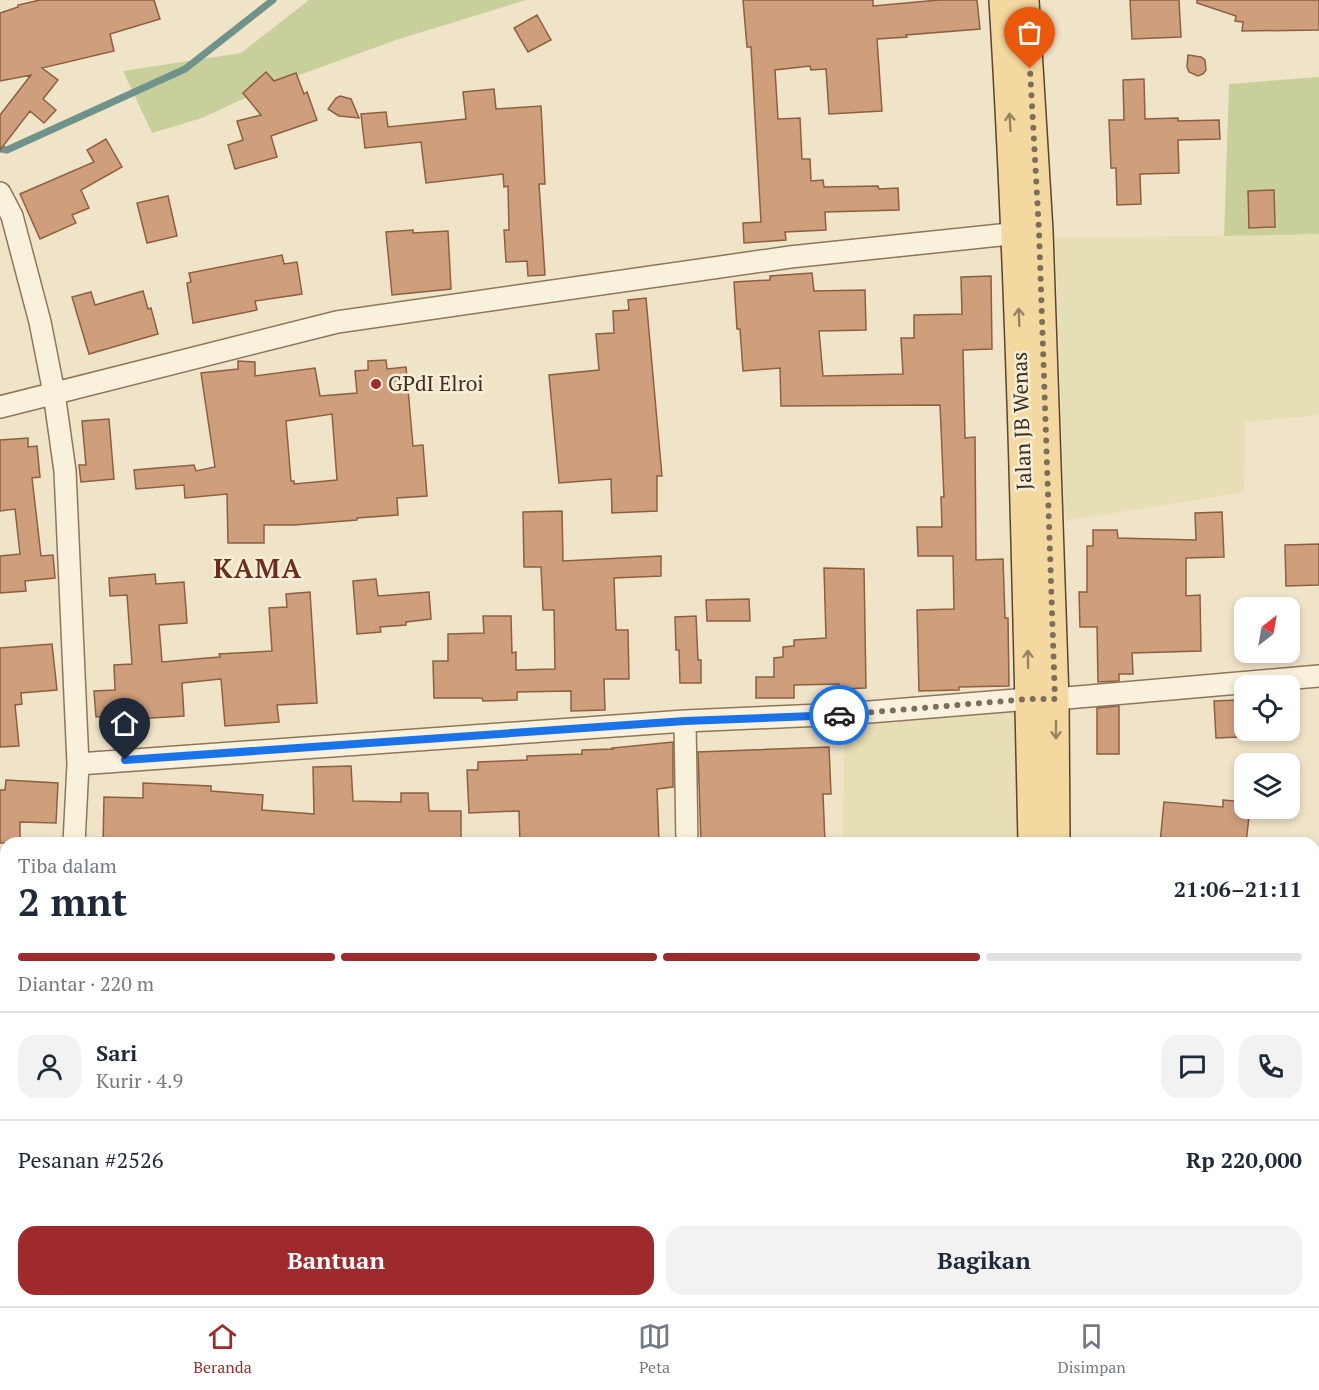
<!DOCTYPE html>
<html lang="id">
<meta charset="utf-8">
<style>
body{margin:0;font-family:"PT Serif",serif;background:#f2f2f3;color:#1f2937;height:100vh;display:flex;flex-direction:column;font-size:22px;white-space:nowrap}
*{box-sizing:border-box;margin:0}
p{font-size:20px;color:#747a83}
.icon{flex:none;width:33px;height:33px;fill:none;stroke:currentColor;stroke-width:2;stroke-linecap:round;stroke-linejoin:round}
.map{position:relative;flex:1;overflow:hidden}
.drawer{position:absolute;left:0px;top:837px;width:1320px;height:470px;display:flex;flex-direction:column;background:#fff;border-radius:18px 18px 0 0;box-shadow:0 3px 9px #0003}
.drawer>*{flex:none}
.needle{width:39px;rotate:31deg}
.tools{position:absolute;left:1234px;top:597px;display:grid;gap:12px}
.tools a{display:grid;place-items:center;width:66px;height:66px;border-radius:12px;background:#fff;box-shadow:0 3px 9px #0003;font-size:30px}
.pin{position:absolute;display:grid;place-items:center;width:51px;height:51px;color:#fff;margin:-62px -26px;border-radius:50% 50% 50% 0;rotate:-45deg;box-shadow:0 0 6px #0007}
.pin .icon{rotate:45deg}
.courier{position:absolute;display:grid;place-items:center;width:60px;height:60px;margin:-30px;border:4px solid #1a73e8;border-radius:50%;background:#fff;color:#222;box-shadow:0 2px 8px #0007}
.head em{font-style:normal;font-weight:700}
.head div{display:flex;flex-direction:column-reverse}
.head{display:flex;align-items:center;justify-content:space-between;height:102px;padding:0 18px}
h1{font-size:39px;font-weight:700;line-height:45px}
.bar{display:grid;grid-template-columns:repeat(4,1fr);gap:9px 6px;align-content:center;height:72px;padding:0 18px}
.bar i{height:8px;border-radius:4px;background:#e0e1e3}
.bar .on{background:#9e2a2b}
.bar p{grid-column:span 4}
.line{display:flex;align-items:center;gap:15px;padding:0 18px;border-top:2px solid #e0e1e3}
.line div{flex:1}
.round{display:grid;place-items:center;flex:none;width:63px;height:63px;border-radius:18px;background:#f2f2f3}
.cta{display:flex;gap:12px;margin-top:auto;padding:12px 18px}
.cta a{flex:1;height:69px;border-radius:18px;background:#9e2a2b;color:#fff;font-size:24px;font-weight:700;line-height:69px;text-align:center}
.cta a+a{background:#f2f2f3;color:#1f2937}
.dock{display:flex;justify-content:space-around;align-items:center;height:84px;border-top:2px solid #e0e1e3;background:#fff;font-size:16px;color:#747a83}
.dock a{display:grid;justify-items:center;gap:3px}
.dock .on{color:#9e2a2b}
.map>svg:first-child{display:block}
.farmland{fill:#e6deb5}
.green{fill:#c9cf9b}
.lines{fill:none;stroke-linecap:round;stroke-linejoin:round}
.stream{stroke:#6f938a;stroke-width:7}
.building{fill:#cf9f7d;stroke:#8d5f41;stroke-width:1.5;fill-rule:evenodd}
.minor-casing{stroke:#8d765c;stroke-width:24}
.major-casing{stroke:#5b4430;stroke-width:30}
.minor{stroke:#faf1dc;stroke-width:21}
.major{stroke:#f3d9a0;stroke-width:27}
.oneway{stroke:#988460}
.done{stroke:#7c6e5b;stroke-width:6;stroke-dasharray:0 10.8}
.route{stroke:#1a73e8;stroke-width:8}
.poi-dot{fill:#9e2a2b;stroke:#f7eed8;stroke-width:2}
.labels{text-anchor:middle;stroke-width:5;stroke-linejoin:round;paint-order:stroke}
.poi-label{font-size:21px;fill:#3d2e20;stroke:#f7eed8;text-anchor:start}
.street-label{font-size:21px;fill:#3d2e20;stroke:#f7eed8}
.district-label{font-size:27px;font-weight:bold;letter-spacing:1.5px;fill:#6b2e1e;stroke:#f7eed8}
</style>
<div class="map">
<svg width="1319" height="1306" viewBox="0 0 1319 1306">
<rect width="100%" height="100%" fill="#f0e4c8"/>
<path class="farmland" d="M1319 234V415L1245 422 1244 492 1065 521 1055 238Z
M1049 688 1046 843H843L845 714Z
M1314 850H1319V1306H1278V1301L1314 1300Z"/>
<path class="green" d="M309 0H526L396 40 280 82 202 118 152 133 123 71 241 53Z
M1319 77V234L1224 236 1229 84Z
M55 1300H616L618 1306H55Z"/>
<g class="lines">
<path class="stream" d="M0 149 7 150 185 69 273 0"/>
</g>
<path class="building" d="M40 0H154L160 19 110 34 114 51 42 68 58 80 43 99 56 110 44 123 30 111 0 150V115L31 75 0 81V13L18 7V5Z
M743 0H873V6L939 0H977L980 29 906 35 907 37 877 39 882 111 829 114 826 69 811 70 810 66 775 70 778 119 800 118 802 159H810L811 181 823 180 824 187 878 186 879 189 898 188 899 210 825 212 826 230 785 232 786 240 744 243 743 223 761 222 751 47H747Z
M1130 0H1179L1181 37 1132 39Z
M1197 0H1319V30L1242 31 1243 22 1235 21 1236 16 1197 3Z
M537 15 551 40 528 52 514 28Z
M1188 55 1201 57 1205 60 1206 70 1203 74 1198 76 1189 72 1187 67Z
M266 72 274 81 296 73 304 94 307 92 317 120 271 136 277 157 235 169 228 145 243 140 237 121 261 115 243 93Z
M1144 79 1145 119 1178 118V121L1219 120 1220 139 1178 140 1179 173 1140 174 1141 204 1117 205 1116 168H1111L1109 120H1124L1123 80Z
M494 89 496 109 541 106 545 184H539L545 275 528 276 527 261 506 262 504 230H509L508 186 504 187 503 174 426 183 421 142 365 148 361 114 386 112 388 127 466 119 463 92Z
M340 96 351 99 359 118 339 116 328 109 336 98Z
M106 139 122 167 81 190 89 208 72 215 76 223 40 239 20 194 94 162 87 150Z
M1274 190 1275 227 1249 228 1248 191Z
M168 196 177 236 147 243 137 203Z
M413 230V233L448 231 451 289 392 295 386 232Z
M282 255 284 264 297 262 302 294 255 301 257 310 193 323 187 283 191 282 189 273Z
M812 273 814 291 865 290 866 330 819 331 823 376 903 374 901 338H914V315L962 314 961 277 991 276 992 349 963 350 965 438 975 437 976 560 1003 559 1005 618H1008L1009 686 959 687V690L919 691 917 610 954 609 953 556H918L917 527H942L941 497H944L940 405 781 406 780 368 743 371 740 329H737L734 282 770 280V276Z
M143 291 148 309 151 308 158 334 89 354 72 297 91 292 95 305Z
M646 298 662 476H657V511L612 513 611 479 559 483 549 375 599 370 596 334 614 333 613 311 629 310 628 300Z
M386 360 387 369 406 367 413 446 423 445 427 496 397 498 398 515 357 518V520L294 525H264V543H228L227 494 185 498 184 485 136 489 134 470 194 465 196 471 215 467 201 373 238 369V361L255 362V376L315 368 320 396 357 393 355 371 368 370V361ZM332 414 337 480 294 484V481H291L286 421Z
M109 419 114 479 81 482 79 465H86L82 421Z
M28 438V447L37 446 40 477 32 478 41 556 53 555 55 578 25 581 26 591 0 593V556L20 554 15 509 0 511V440Z
M562 511 563 561 661 556V576L614 578 616 630H628L629 679H604L605 710 571 711V691L517 692V700L483 701 482 698H434L433 661H448V634L484 633 483 616H511L512 653 516 652V670L555 669 554 610H543L541 567H524L523 512Z
M1222 512 1224 557 1186 558V596L1200 595 1201 651 1132 653 1133 674H1119V681L1098 682 1097 627H1080L1079 592H1087V546H1093V530H1117L1118 538 1196 540 1195 513Z
M1319 544V585L1286 586 1285 545Z
M824 568 864 569 866 688 839 689V684L794 685V698H756V677H774V658L783 657V647L794 646V640L826 638Z
M155 574 156 584 184 582 187 623 159 625 162 662 207 658 220 657 219 654 272 651 269 608 287 607 286 594 310 592 317 703 277 705 279 722 225 726 221 679 182 683 184 716 135 719V714L96 717 94 691 115 690 114 665 132 664 127 595 110 596 109 578Z
M376 579 378 596 429 592 431 619 406 622V625L380 627 381 632 357 634 353 581Z
M749 599 750 621H707L706 600Z
M696 616 698 660H701V683H680L679 650H676L675 617Z
M52 644 57 690 21 693 22 704 15 705 19 746 0 747V648Z
M1238 700 1240 737 1216 738 1214 701Z
M1119 706V754H1097V708Z
M673 742V787L657 789 659 843H520L519 811 469 813 467 770H478V762L527 760V756L582 754V750L613 749 612 748Z
M829 747 831 794H823L825 843H701L698 752Z
M351 766 353 801 401 802V793H428L429 811H461V843H240L205 840V843H103L104 797 143 798V783L211 786V791L263 795 262 810 314 814 313 767Z
M6 780 58 783 56 823 20 822V843H0V790H5Z
M1223 800 1245 802V808H1250L1246 843H1160L1164 802 1223 807Z"/>
<g class="lines">
<defs>
<path id="minor" d="M0 193 12 216 40 322 54 393 65 471 78 764
M0 407 337 322 790 257 1029 232
M685 721 687 843
M74 843 78 764 685 721 845 714 1029 699H1055L1319 676
M0 1012 6 1013
M0 1249H6
M55 1306V1300"/>
<path id="major" d="M1003 0C1020 281 1026 562 1032 843
M1025 0 1039 231 1055 699 1056 843
M1030 1306V1300
M1051 1306V1300"/>
</defs>
<use href="#minor" class="minor-casing"/>
<use href="#major" class="major-casing"/>
<use href="#minor" class="minor"/>
<use href="#major" class="major"/>
</g>
<defs><path id="oneway-shaft" d="M-6 0H5M1.5-3L5.5 0L1.5 3" fill="none" stroke-width="1.6" stroke-linecap="round" stroke-linejoin="round" transform="scale(1.5)"/></defs>
<g class="oneway">
<use href="#oneway-shaft" transform="translate(1010 122) rotate(-93)"/>
<use href="#oneway-shaft" transform="translate(1019 317) rotate(-92)"/>
<use href="#oneway-shaft" transform="translate(1028 659) rotate(-91)"/>
<use href="#oneway-shaft" transform="translate(1056 730) rotate(90)"/>
</g>
<g class="lines">
<path class="done" d="M839 715 1029 699H1055L1039 231 1030 69"/>
<path class="route" d="M125 760 685 721 839 715"/>
</g>
<circle class="poi-dot" cx="376" cy="384" r="6"/>
<g class="labels">
<g class="poi-label">
<text x="388" y="391">GPdI Elroi</text>
</g>
<g class="street-label">
<text transform="translate(1022 421) rotate(-92)" y="7">Jalan JB Wenas</text>
</g>
<g class="district-label">
<text x="258" y="578">KAMA</text>
</g>
</g>
</svg>
<div class="tools">
<a><svg class="needle" viewBox="-14 -14 28 28"><path d="M0-13l5 13h-10z" fill="#e53935"/><path d="M0 13l5-13h-10z" fill="#747a83"/></svg></a>
<a><svg class="icon" aria-label="locate" viewBox="0 0 24 24"><circle cx="12" cy="12" r="6"/><path d="M12 2v4M12 18v4M2 12h4M18 12h4"/></svg></a>
<a><svg class="icon" aria-label="layers" viewBox="0 0 24 24"><path d="M12 4l9 5-9 5-9-5zM3 14l9 5 9-5"/></svg></a>
</div>
<div class="pin" style="left:1030px;top:69px;background:#ea580c"><svg class="icon" aria-label="bag" viewBox="0 0 24 24"><path d="M5 8h14l-1 12H6zM9 8a3 3 0 0 1 6 0"/></svg></div>
<div class="pin" style="left:125px;top:760px;background:#1f2937"><svg class="icon" aria-label="home" viewBox="0 0 24 24"><path d="M3 11l9-7 9 7M6 9v11h12V9"/></svg></div>
<div class="courier" style="left:839px;top:715px"><svg class="icon" aria-label="car" viewBox="0 0 24 24"><path d="M5 17H2v-5l4-1 3-4h7l3 4 3 1v5h-3M9 17h6M6 11h13"/><circle cx="7" cy="17" r="2"/><circle cx="17" cy="17" r="2"/></svg></div>
<section class="drawer">
<div class="head"><div><h1>2 mnt</h1><p>Tiba dalam</p></div><em>21:06–21:11</em></div>
<div class="bar"><i class="on"></i><i class="on"></i><i class="on"></i><i></i><p>Diantar · 220 m</p></div>
<div class="line" style="height:108px"><a class="round"><svg class="icon" aria-label="person" viewBox="0 0 24 24"><circle cx="12" cy="8" r="4"/><path d="M4 21q1-7 8-7t8 7"/></svg></a><div><b>Sari</b><p>Kurir · 4.9</p></div><a class="round"><svg class="icon" aria-label="chat" viewBox="0 0 24 24"><path d="M4 5h16v11H9l-5 4z"/></svg></a><a class="round"><svg class="icon" aria-label="phone" viewBox="0 0 24 24"><path d="M5 4h4l2 5-3 2q2 4 5 5l2-3 5 2v4C11 20 4 13 5 4z"/></svg></a></div>
<div class="line" style="height:78px"><div>Pesanan #2526</div><b>Rp 220,000</b></div>
<div class="cta"><a>Bantuan</a><a>Bagikan</a></div>
</section>
</div>
<nav class="dock">
<a class="on"><svg class="icon" aria-label="home" viewBox="0 0 24 24"><path d="M3 11l9-7 9 7M6 9v11h12V9"/></svg>Beranda</a>
<a><svg class="icon" aria-label="map" viewBox="0 0 24 24"><path d="M3 6l6-2 6 2 6-2v14l-6 2-6-2-6 2zM9 4v14M15 6v14"/></svg>Peta</a>
<a><svg class="icon" aria-label="saved" viewBox="0 0 24 24"><path d="M7 4h10v16l-5-4-5 4z"/></svg>Disimpan</a>
</nav>
